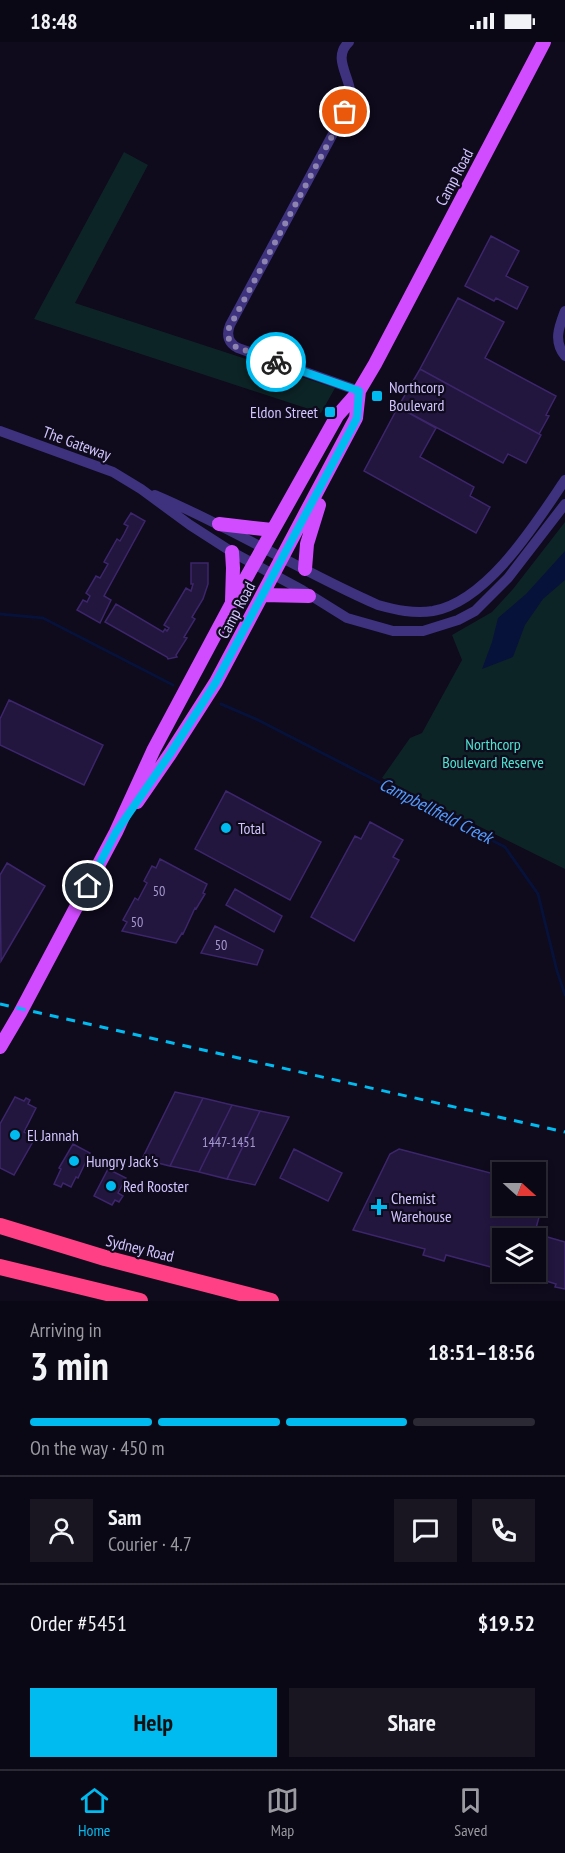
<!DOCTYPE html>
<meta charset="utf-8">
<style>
body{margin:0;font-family:"PT Sans Narrow",sans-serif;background:#191622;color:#f1f3f6;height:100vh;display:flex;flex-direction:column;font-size:22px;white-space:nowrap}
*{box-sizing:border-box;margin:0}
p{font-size:20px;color:#9a9aa0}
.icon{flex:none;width:33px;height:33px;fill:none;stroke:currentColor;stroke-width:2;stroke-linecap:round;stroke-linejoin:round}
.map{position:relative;height:1259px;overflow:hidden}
.details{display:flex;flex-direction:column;background:#0b0815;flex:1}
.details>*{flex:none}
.needle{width:39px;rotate:111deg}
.controls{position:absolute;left:492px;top:1120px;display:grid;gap:12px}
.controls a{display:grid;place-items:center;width:54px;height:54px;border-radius:0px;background:#0b0815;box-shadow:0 3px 9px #0003,0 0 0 2px #2b2934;font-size:30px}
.pin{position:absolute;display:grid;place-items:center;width:51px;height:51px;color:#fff;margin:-26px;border:3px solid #fff;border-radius:50%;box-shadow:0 2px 6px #0007}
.courier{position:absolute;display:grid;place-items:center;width:60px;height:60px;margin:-30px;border:4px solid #00bbf0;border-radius:50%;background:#fff;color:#222;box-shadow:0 2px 8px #0007}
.summary em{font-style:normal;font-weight:700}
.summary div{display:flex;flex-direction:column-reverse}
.summary{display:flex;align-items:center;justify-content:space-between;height:102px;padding:0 30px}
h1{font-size:39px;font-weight:700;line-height:45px}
.bar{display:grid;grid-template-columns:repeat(4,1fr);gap:9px 6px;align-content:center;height:72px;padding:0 30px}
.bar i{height:8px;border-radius:4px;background:#2b2934}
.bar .on{background:#00bbf0}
.bar p{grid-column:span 4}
.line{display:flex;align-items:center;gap:15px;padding:0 30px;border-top:2px solid #2b2934}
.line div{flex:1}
.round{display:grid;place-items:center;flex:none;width:63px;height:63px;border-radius:0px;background:#191622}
.button{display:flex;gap:12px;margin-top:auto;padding:12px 30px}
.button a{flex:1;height:69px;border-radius:0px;background:#00bbf0;color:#111;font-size:24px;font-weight:700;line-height:69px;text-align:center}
.button a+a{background:#191622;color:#f1f3f6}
.status{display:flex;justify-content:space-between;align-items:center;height:42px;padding:0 30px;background:#0b0815;direction:ltr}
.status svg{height:16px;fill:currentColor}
.tab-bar{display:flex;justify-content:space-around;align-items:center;height:84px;border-top:2px solid #2b2934;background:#0b0815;font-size:16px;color:#9a9aa0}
.tab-bar a{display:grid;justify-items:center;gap:3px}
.tab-bar .on{color:#00bbf0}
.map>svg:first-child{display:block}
.green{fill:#0d2426}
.water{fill:#061239}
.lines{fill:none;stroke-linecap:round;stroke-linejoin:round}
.stream{stroke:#061239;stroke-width:3}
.building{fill:#22153e;stroke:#3c266b;stroke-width:1.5}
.minor{stroke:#3e327e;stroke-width:10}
.major{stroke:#d14cff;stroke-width:14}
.highway{stroke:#ff4085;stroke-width:16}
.rail{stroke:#00bbf0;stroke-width:3;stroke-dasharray:9 8;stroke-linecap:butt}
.done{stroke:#8e84b0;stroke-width:6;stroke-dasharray:0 10.8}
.route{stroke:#00bbf0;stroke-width:8}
.poi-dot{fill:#00bbf0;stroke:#0f0a1c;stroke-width:2}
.labels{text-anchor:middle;stroke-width:4.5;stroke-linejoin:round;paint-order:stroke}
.number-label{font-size:14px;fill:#a699cf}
.street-label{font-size:16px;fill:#d2c5ff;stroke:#0f0a1c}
.poi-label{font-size:16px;fill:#d2c5ff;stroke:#0f0a1c;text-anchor:start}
.park-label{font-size:16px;fill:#4be5d0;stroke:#0f0a1c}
.water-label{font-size:18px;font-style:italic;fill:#539bff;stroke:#0f0a1c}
</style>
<div class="status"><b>18:48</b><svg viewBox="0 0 49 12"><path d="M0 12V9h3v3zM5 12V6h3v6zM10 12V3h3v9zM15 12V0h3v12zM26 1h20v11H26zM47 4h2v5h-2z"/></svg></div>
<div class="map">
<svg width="565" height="1259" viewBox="0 0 565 1259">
<rect width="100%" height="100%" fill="#0f0a1c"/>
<path class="green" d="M124 110 148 123 75 261 335 346 321 371 34 277Z
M565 480V827L382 736 410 696 422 691 462 618 452 593 492 570 513 547Z"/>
<path class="water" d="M565 509V538L543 557 525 583 513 615 482 627 492 600 498 576 526 552Z"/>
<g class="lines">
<path class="stream" d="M0 572 43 576 173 643
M221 662 258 678 505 805 538 852 557 929 565 953"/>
</g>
<path class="building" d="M491 194 519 209 506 234 528 245 517 267 496 256 494 259 465 244Z
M458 256 504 280 485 316 556 354 546 373 549 374 539 392 420 327Z
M420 327 541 393 526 421 508 412 503 421 398 365Z
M398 365 436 386 420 415 474 445 470 454 490 465 476 491 364 429Z
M131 471 145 479 104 554 111 558 100 581 77 568 83 558 87 560 90 554 86 551 96 534 100 536 108 522 104 520 117 497 120 499 124 492 128 484 124 482Z
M191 521H208V542L203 557 192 575 195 577 184 595 187 596 176 613 177 615 168 617 167 615 105 580 116 562 163 590 165 587 167 589 169 586 164 583 186 546 191 549 193 542H191Z
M9 658 103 703 84 743 0 703V677Z
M226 749 321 800 290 858 195 807Z
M370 780 403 798 393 815 399 818 354 899 311 875 355 794 361 797Z
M160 817 207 842 203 851 205 852 196 867 195 866 183 892 182 891 176 901 122 889 127 880 123 878 135 856 138 858 147 841 144 839 152 824 156 826Z
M7 821 45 844 1 919 0 833Z
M235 847 282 874 274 890 226 863Z
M215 884 263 908 257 923 201 911Z
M175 1050 203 1056 170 1124 142 1117Z
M15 1055 24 1059 26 1056 30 1058 28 1062 36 1066 24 1090 35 1096 14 1133 0 1126V1082Z
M203 1056 232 1063 199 1130 170 1124Z
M232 1063 260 1069 227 1137 199 1130Z
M260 1069 289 1075 255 1143 227 1137Z
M73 1102 90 1111 78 1136 76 1135 71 1145 63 1141 61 1145 54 1142 61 1127 59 1126Z
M294 1107 342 1131 328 1159 280 1136Z
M399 1107 502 1134V1164H536V1143L547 1146 533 1197H502V1228L446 1213 444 1219 423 1213 425 1207 353 1188 390 1112Z
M108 1127 126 1136 118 1151 123 1154 119 1160 115 1158 112 1163 94 1154Z
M544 1194 565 1200V1247L555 1245 556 1242 533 1235 536 1230Z"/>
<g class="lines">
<path class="minor" d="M349 0C329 18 357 40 349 62L230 283C226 293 228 301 238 306L359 349
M565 269C559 285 553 299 565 314
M0 389 113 430 141 447 190 483 232 510 302 548 347 576 393 589H423L458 578 475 569 508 536 565 462
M155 453C231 485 302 530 378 563 396 568 414 572 433 569 488 559 536 481 565 438"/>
<path class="major" d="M219 482 272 488
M232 510 233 526 232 559
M305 527 307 502 319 463
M262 553 309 554
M137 760 170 712 216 640 356 376 359 349
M0 1005 20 971 116 790 154 707 232 561 337 374 359 349 375 322 544 0"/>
<path class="highway" d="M0 1184 105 1216 271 1259
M0 1225 140 1259"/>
<path class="rail" d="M0 962 565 1090"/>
</g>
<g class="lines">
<path class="done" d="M276 320 236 305 229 298 228 288 345 70"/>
<path class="route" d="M88 844 116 790 170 712 216 640 357 376 359 349 276 320"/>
</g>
<g class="poi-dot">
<rect x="371" y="348" width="12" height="12" rx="3"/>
<rect x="324" y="364" width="12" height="12" rx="3"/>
<circle cx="226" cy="786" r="6"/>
<circle cx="15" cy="1093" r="6"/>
<circle cx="74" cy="1119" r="6"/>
<circle cx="111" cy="1144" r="6"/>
<path d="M376 1156h6v6h6v6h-6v6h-6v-6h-6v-6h6z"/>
</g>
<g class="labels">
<g class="number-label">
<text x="159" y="854">50</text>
<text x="137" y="885">50</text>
<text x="221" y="908">50</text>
<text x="229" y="1105">1447-1451</text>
</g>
<g class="street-label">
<text transform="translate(454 135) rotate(-62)" y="6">Camp Road</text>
<text transform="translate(77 401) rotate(20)" y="6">The Gateway</text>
<text transform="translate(236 568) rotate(-62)" y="6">Camp Road</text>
<text transform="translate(140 1206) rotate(14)" y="6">Sydney Road</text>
</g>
<g class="poi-label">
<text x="389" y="351">Northcorp<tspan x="389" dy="18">Boulevard</tspan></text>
<text x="318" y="376" text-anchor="end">Eldon Street</text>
<text x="238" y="792">Total</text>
<text x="27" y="1099">El Jannah</text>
<text x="86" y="1125">Hungry Jack's</text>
<text x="123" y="1150">Red Rooster</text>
<text x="391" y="1162">Chemist<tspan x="391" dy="18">Warehouse</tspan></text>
</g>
<g class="park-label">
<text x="493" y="708">Northcorp<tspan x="493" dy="18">Boulevard Reserve</tspan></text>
</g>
<g class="water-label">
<text transform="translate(436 769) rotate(27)" y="6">Campbellfield Creek</text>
</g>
</g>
</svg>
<div class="controls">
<a><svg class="needle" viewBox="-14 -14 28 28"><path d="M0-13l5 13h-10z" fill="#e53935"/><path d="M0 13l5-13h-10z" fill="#9a9aa0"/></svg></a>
<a><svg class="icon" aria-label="layers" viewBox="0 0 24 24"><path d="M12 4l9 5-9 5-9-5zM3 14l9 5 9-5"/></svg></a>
</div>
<div class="pin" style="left:345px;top:70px;background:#ea580c"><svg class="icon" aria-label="bag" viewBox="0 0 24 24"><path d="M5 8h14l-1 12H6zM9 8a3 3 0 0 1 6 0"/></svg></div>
<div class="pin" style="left:88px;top:844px;background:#1f2937"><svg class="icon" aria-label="home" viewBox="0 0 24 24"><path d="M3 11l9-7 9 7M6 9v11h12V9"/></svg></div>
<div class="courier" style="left:276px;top:320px"><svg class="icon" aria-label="bike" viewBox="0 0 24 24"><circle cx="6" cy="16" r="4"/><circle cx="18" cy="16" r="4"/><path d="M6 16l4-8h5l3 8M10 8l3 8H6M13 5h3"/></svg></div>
</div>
<section class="details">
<div class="summary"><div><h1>3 min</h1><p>Arriving in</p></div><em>18:51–18:56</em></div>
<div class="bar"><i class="on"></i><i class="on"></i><i class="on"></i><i></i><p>On the way · 450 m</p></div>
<div class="line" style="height:108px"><a class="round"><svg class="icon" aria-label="person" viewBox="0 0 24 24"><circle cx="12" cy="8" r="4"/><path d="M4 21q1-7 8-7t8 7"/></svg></a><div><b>Sam</b><p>Courier · 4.7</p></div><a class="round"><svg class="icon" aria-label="chat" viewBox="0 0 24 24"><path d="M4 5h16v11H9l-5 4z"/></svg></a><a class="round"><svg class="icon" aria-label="phone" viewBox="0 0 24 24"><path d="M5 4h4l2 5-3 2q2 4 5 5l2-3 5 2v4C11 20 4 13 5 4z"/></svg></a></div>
<div class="line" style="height:78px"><div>Order #5451</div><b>$19.52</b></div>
<div class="button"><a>Help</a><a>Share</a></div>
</section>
<nav class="tab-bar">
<a class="on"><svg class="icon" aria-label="home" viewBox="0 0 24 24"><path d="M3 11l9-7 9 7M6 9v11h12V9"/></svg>Home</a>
<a><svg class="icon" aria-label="map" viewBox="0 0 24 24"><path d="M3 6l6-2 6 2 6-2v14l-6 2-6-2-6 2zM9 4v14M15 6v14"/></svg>Map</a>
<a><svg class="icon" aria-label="saved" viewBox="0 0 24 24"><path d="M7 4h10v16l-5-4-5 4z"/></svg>Saved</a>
</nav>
